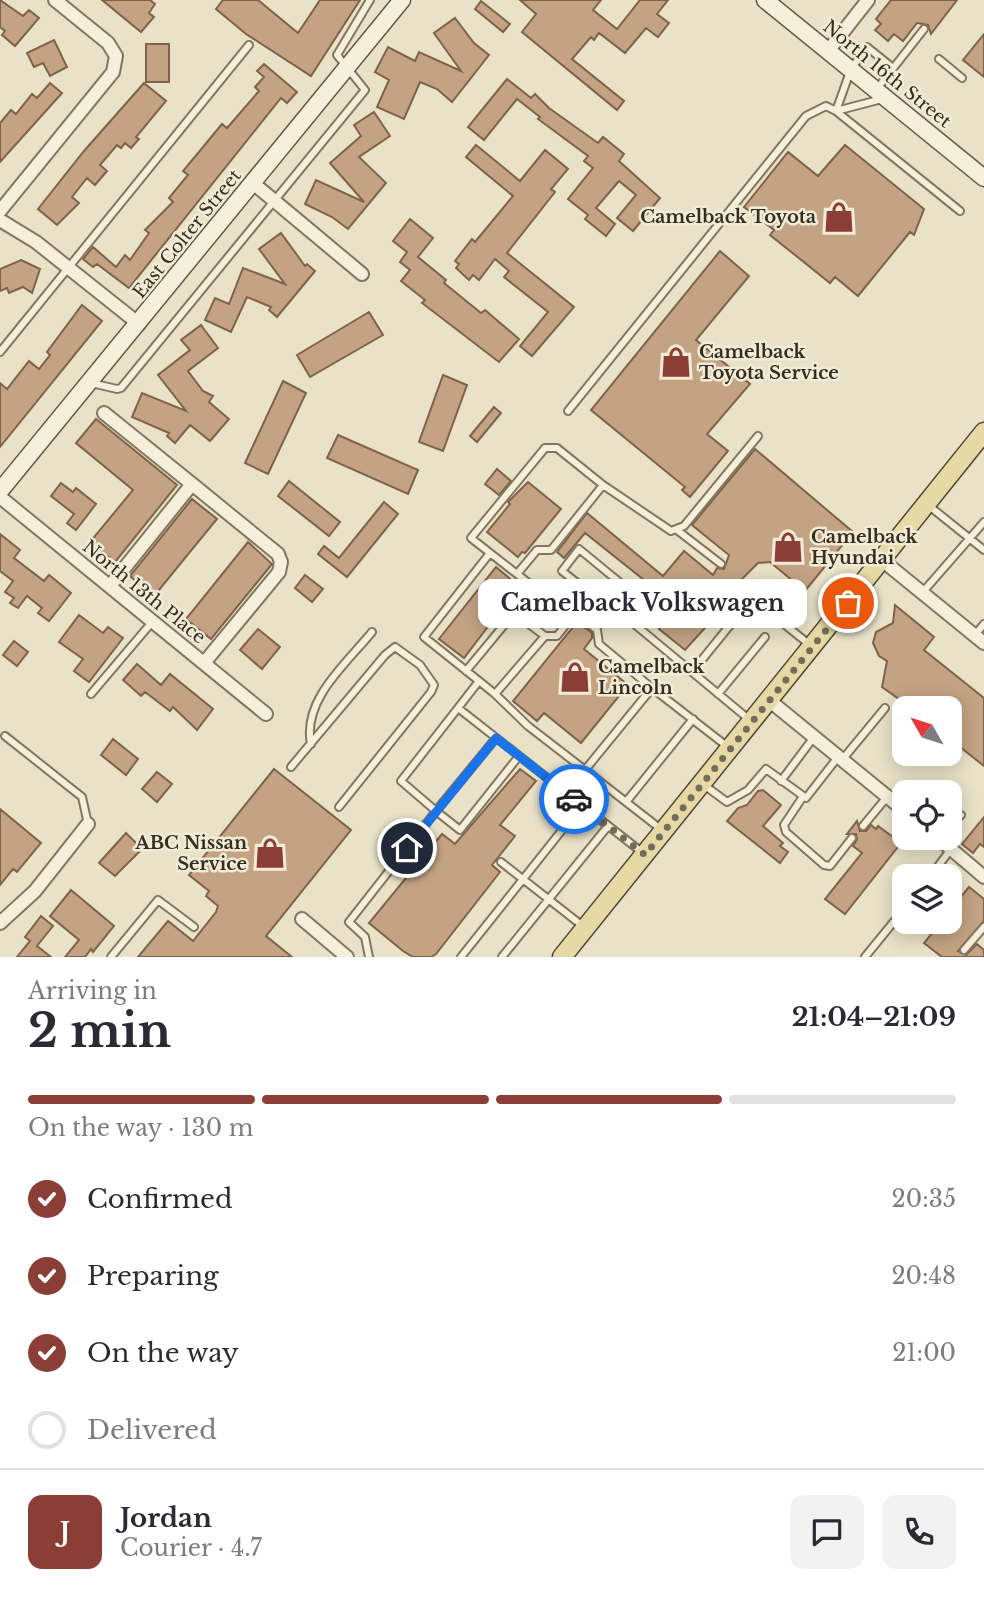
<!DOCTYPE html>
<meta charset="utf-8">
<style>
body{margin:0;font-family:"Libre Baskerville",serif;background:#f2f2f3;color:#2b2b33;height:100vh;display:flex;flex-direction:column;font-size:26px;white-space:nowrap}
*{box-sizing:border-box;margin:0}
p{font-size:23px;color:#7c7c81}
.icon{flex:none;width:38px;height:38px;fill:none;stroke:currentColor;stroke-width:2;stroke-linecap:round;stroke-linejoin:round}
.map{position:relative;height:957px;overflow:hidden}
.drawer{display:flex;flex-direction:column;background:#fff;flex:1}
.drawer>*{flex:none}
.needle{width:46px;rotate:309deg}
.buttons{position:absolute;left:892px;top:696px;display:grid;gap:14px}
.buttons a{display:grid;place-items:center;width:70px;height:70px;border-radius:14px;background:#fff;box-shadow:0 4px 18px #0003;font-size:35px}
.pin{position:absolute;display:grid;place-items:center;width:60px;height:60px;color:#fff;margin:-30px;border:4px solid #fff;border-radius:50%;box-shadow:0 2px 7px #0007}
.courier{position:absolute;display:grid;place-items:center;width:70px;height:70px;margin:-35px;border:5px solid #1a73e8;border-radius:50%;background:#fff;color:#222;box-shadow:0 2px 9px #0007}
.bubble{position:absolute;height:49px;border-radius:14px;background:#fff;box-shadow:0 4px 18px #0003;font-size:23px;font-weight:700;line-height:49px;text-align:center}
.overview em{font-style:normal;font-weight:700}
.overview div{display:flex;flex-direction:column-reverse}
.overview{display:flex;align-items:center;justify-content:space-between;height:119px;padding:0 28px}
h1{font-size:46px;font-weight:700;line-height:52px}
.bar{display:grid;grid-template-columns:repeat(4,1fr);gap:10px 7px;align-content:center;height:84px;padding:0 28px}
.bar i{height:9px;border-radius:5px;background:#e1e1e2}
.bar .active{background:#8b3e36}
.bar p{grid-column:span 4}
.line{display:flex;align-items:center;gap:18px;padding:0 28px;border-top:2px solid #e1e1e2}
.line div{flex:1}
.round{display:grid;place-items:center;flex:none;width:74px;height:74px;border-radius:14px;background:#f2f2f3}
ol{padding:0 28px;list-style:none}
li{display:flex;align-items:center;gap:21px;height:77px}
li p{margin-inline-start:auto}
li .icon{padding:7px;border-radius:50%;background:#8b3e36;color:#fff;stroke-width:4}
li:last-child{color:#7c7c81}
li i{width:38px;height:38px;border:4px solid #e1e1e2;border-radius:50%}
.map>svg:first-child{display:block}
.building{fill:#c3a383;stroke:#7f6348;stroke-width:2}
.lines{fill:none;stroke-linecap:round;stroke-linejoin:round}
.lane-casing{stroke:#83765f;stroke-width:10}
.street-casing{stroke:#83765f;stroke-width:16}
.secondary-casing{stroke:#655742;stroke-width:19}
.primary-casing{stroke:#524433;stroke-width:21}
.lane{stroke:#f5efdb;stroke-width:6}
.street{stroke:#f5efdb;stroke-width:12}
.secondary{stroke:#f5efdb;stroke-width:16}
.primary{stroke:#e7d9a5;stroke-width:18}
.done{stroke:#746c5b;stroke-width:7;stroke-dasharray:0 12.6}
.route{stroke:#1a73e8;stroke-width:9}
.labels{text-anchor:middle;stroke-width:5;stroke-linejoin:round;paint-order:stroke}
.street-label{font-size:18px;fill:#352d21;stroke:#f2ecd7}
.poi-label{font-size:18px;font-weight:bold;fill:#352d21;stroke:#f2ecd7;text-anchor:start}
</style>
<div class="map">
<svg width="984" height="957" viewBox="0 0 984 957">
<rect width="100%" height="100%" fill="#e9e2c8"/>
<path class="building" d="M0 0 23 16 29 10 39 18 15 46 2 35 5 31 0 27Z
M102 0H150L155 4 149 13 154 17 141 32Z
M223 0H258L298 33 320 0H360L311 76 246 34 216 9Z
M520 0H601L593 10 617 29 640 0H668L657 14 669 23 658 37 646 28 625 53 599 33 594 40 591 37 572 59 624 101 617 110 522 32 536 14Z
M891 0H957L931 34 928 25 917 23 903 41 894 34 888 41 875 30 881 24 876 19Z
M481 1 510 24 503 32 475 9Z
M455 18 474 43 489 55 452 102 437 89 420 82 404 119 377 107 389 80 375 72 388 47 415 61 419 52 461 71 434 33Z
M984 34V77L963 60Z
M54 40 67 67 50 76 43 63 34 67 27 53Z
M146 44H169V82H146Z
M264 64 297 92 287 103 281 98 129 288 97 264 93 267 83 259 93 247 116 267 125 255 130 260 149 233 145 230 173 202 169 198 188 175 183 171 222 124 227 128 259 91 255 87 264 77 257 71Z
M507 79 531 98 535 94 549 108 598 143 603 137 624 154 619 161 660 198 633 231 617 218 636 195 619 181 596 208 615 224 606 236 585 219 588 215 568 199 593 168 584 161 588 156 538 119 540 117 517 99 484 140 468 127Z
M50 83 62 93 0 162V123L11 110 16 114 32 94 37 98Z
M144 83 166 101 136 137 139 139 131 148 125 143 121 148 117 145 100 165 107 171 95 185 87 178 72 197 79 203 57 225 38 209 84 151Z
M374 112 390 136 359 157 386 183 348 229 332 217 305 204 316 180 364 202 330 163 361 136 354 125Z
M476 145 520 181 545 150 568 169 551 189 555 192 507 253 574 307 532 356 520 346 548 312 504 277 509 271 495 259 479 280 473 275 469 280 456 268 459 264 455 261 472 239 475 242 513 196 466 157Z
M845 145 924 209 914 235 910 232 858 296 835 277 830 283 770 235 774 230 744 207 788 152 818 176Z
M410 219 433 238 418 257 446 280 444 283 481 313 485 310 519 339 499 362 422 303 425 300 401 281 410 270 400 262 407 252 393 241Z
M281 233 305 266 307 264 315 271 277 317 269 310 271 307 247 297 231 332 205 320 215 298 229 304 243 268 285 284 259 249Z
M720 251 749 276 696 340 750 384 707 434 728 451 690 497 682 490 685 487 591 410Z
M21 260 40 269 32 293 23 287 9 293 7 288 0 291V269Z
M82 305 102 321 0 447V383L7 389 29 361 39 369 50 355 47 352Z
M369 312 383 335 310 377 297 355Z
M201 325 218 348 188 371 203 391 213 396 209 402 229 419 210 441 190 425 175 443 167 436 169 433 132 417 142 393 186 411 158 375 190 350 181 340Z
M443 375 467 385 443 451 419 442Z
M283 381 306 393 268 474 245 463Z
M494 407 501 413 477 442 470 436Z
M96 419 177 485 115 562 90 542 133 490 76 443Z
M338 435 418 470 408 494 327 458Z
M755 449 853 532 805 591 770 562 758 563 739 582 740 589 735 595 685 650 659 629 672 613 649 594 654 588 585 533 564 558 557 552 587 513 663 576 684 551 713 575 717 568 724 569 729 555 692 525Z
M497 469 511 481 499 495 485 484Z
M289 481 340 522 329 536 278 496Z
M528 482 561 509 525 553 522 552 518 557 487 532 510 504 508 502Z
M61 483 73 492 76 488 96 504 76 530 67 523 74 514 51 496Z
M192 499 217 519 154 596 130 576Z
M384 502 398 514 347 577 318 554 324 546 339 558Z
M0 534 20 550 14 558 44 581 49 575 71 593 49 621 38 613 42 608 27 596 18 608 10 603 14 598 5 592 13 581 0 571Z
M248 542 272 564 211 639 186 619Z
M496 567 514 582 507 590 512 595 464 658 439 639Z
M305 575 323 589 312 602 295 588Z
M895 605 934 637 924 650 984 698V766L950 739V709H913L882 687 887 661 879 656 873 643 876 632 893 623Z
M79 615 103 633 108 627 123 638 89 682 74 671 83 659 59 642Z
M577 622 592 633V638L584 649 628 685 581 743 544 713 537 721 513 701Z
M258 629 280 647 262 669 240 650Z
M14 641 28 652 17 666 3 655Z
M137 664 161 685 170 674 213 709 197 730 173 707 170 711 145 692 141 696 123 680Z
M113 739 138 759 126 775 101 755Z
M274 769 351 830 266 936 292 957H138L168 921 193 941 216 912 218 906 206 896 209 891 189 875Z
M520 769 536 781 500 825 515 836 492 865 500 872 436 954 431 957H413L403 951 369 923 442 834 455 844Z
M157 772 172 784 157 802 142 789Z
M763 790 781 805 763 826 783 843 780 846 788 852 780 863 727 821 738 808 747 805 758 791Z
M0 809 41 843 17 872 13 869 0 885Z
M984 817V847L980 844 973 853 962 844Z
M857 821 860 831H866L871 825 876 829 878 826 901 843 845 914 825 899 862 853 853 846 857 839 856 834H847Z
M126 833 142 849 115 876 99 863Z
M969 887 984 899V921L958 951 966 955 977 944 984 950V957H942L924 943 941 922H950V910Z
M71 890 114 926 93 952 91 949 85 957H65L79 940 50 916Z
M41 916 53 926 37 946 51 957H17L30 941 25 937Z"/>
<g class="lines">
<defs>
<path id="lane" d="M939 59 962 78
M876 90 924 29
M836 111 851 69 867 47 893 68
M836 111 882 99
M0 352 249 45
M91 383 117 389 121 388 365 90 337 55 370 0
M568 411 806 116 826 106 836 111 960 211
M928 505 984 550
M677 530 721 564
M490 553 517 574
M744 585 752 598
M922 593 984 522
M619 614 634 594 579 549 562 571 614 612 627 618 751 721
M975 635 984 624
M545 636H557L575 613 597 630 599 644 652 688
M466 671 514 613
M692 672 752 598 810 645
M479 681 495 694 545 636 514 613 535 588 517 574 537 550H551L603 485
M91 694 153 621
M495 694 528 726 585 770
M718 694 765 637
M458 708 479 681 424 637 490 553 471 538 545 448H557L603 485 671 531 684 526 758 436
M5 736 82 797 88 824
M496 738 436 811 460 830 519 756
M311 744C302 700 346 664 372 632
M842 760 885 708
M291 767 385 655 395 647 420 665 434 685 431 692 339 807
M781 781 814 737
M704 785 727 802 748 790 766 769 806 798 838 757
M802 798 784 825 786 832 824 865 830 866 852 838
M626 802 693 719
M863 826 887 797
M950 826 961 815
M662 830 585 770 652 688 728 747
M501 862 584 927
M930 877 951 849
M964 950 984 927
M111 957 158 900 194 927
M369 957 365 937 349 922 436 811 401 781 458 708 643 853
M461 957 582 805
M502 957 608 826
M865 957 905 908"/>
<path id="street" d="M828 51 868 0
M253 183 362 274
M0 211 113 72 116 56 108 43 55 0
M0 220 36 242 139 324
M104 413 192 484
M0 497 266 714
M882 560 984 643
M110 586 192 484 278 554 281 562 279 572 204 663
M770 701 905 811
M938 838 984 877
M302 919 347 957
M0 923 35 891 88 824"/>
<path id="secondary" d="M765 0 984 178
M0 491 402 0"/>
<path id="primary" d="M562 957 984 432"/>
</defs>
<use href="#lane" class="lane-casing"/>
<use href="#street" class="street-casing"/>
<use href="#secondary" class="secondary-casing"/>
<use href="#primary" class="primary-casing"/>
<use href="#lane" class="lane"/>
<use href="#street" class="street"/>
<use href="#secondary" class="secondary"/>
<use href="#primary" class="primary"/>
</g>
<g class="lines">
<path class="done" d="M574 799 645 855 848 603"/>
<path class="route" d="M407 848 496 738 574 799"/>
</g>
<defs>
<symbol id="shop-bare" viewBox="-9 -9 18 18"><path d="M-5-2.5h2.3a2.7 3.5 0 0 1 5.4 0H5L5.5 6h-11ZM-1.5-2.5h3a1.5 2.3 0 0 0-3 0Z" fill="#8b3e36" stroke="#f2ecd7" stroke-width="2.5" paint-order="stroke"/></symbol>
</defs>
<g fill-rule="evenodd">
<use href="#shop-bare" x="817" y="195" width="44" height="44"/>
<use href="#shop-bare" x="654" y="340" width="44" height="44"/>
<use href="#shop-bare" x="766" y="525" width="44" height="44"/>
<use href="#shop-bare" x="553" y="655" width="44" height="44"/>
<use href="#shop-bare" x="248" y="831" width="44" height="44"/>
</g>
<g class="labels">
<g class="street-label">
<text transform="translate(887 74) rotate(39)" y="6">North 16th Street</text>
<text transform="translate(187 234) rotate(-51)" y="6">East Colter Street</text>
<text transform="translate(144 592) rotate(39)" y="6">North 13th Place</text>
</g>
<g class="poi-label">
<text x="816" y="223" text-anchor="end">Camelback Toyota</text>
<text x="699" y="358">Camelback<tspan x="699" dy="21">Toyota Service</tspan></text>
<text x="811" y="543">Camelback<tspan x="811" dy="21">Hyundai</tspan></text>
<text x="598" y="673">Camelback<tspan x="598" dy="21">Lincoln</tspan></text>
<text x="247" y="849" text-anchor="end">ABC Nissan<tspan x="247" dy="21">Service</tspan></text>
</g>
</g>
</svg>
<div class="buttons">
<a><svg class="needle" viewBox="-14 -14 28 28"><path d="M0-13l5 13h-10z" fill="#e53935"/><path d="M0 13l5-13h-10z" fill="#7c7c81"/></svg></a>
<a><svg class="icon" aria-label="locate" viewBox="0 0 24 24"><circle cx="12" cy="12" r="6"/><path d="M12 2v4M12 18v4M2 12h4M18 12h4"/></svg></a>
<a><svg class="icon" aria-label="layers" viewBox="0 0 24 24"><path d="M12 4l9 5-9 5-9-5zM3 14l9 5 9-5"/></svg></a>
</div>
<div class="pin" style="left:848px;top:603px;background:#ea580c"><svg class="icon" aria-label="bag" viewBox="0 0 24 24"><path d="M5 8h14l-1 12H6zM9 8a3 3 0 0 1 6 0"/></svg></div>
<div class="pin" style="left:407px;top:848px;background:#1f2937"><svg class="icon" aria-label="home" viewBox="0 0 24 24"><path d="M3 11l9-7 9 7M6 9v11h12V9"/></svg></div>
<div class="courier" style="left:574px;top:799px"><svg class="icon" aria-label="car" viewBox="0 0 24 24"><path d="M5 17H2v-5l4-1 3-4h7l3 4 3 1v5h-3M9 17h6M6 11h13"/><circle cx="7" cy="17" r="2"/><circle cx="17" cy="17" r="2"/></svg></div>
<div class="bubble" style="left:478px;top:579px;width:329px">Camelback Volkswagen</div>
</div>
<section class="drawer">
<div class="overview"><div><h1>2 min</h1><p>Arriving in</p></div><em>21:04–21:09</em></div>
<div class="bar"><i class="active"></i><i class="active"></i><i class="active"></i><i></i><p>On the way · 130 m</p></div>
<ol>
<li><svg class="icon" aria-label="check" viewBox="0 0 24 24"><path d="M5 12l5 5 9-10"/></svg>Confirmed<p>20:35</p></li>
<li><svg class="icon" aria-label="check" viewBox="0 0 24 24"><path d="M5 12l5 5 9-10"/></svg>Preparing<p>20:48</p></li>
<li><svg class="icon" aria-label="check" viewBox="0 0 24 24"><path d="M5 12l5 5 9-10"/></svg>On the way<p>21:00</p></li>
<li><i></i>Delivered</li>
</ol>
<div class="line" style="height:126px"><b class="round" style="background:#8b3e36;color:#fff">J</b><div><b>Jordan</b><p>Courier · 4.7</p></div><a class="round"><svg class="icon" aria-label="chat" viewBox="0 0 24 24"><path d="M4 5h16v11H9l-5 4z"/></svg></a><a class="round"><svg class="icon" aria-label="phone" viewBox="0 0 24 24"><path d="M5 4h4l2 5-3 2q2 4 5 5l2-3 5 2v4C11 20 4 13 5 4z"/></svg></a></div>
</section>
